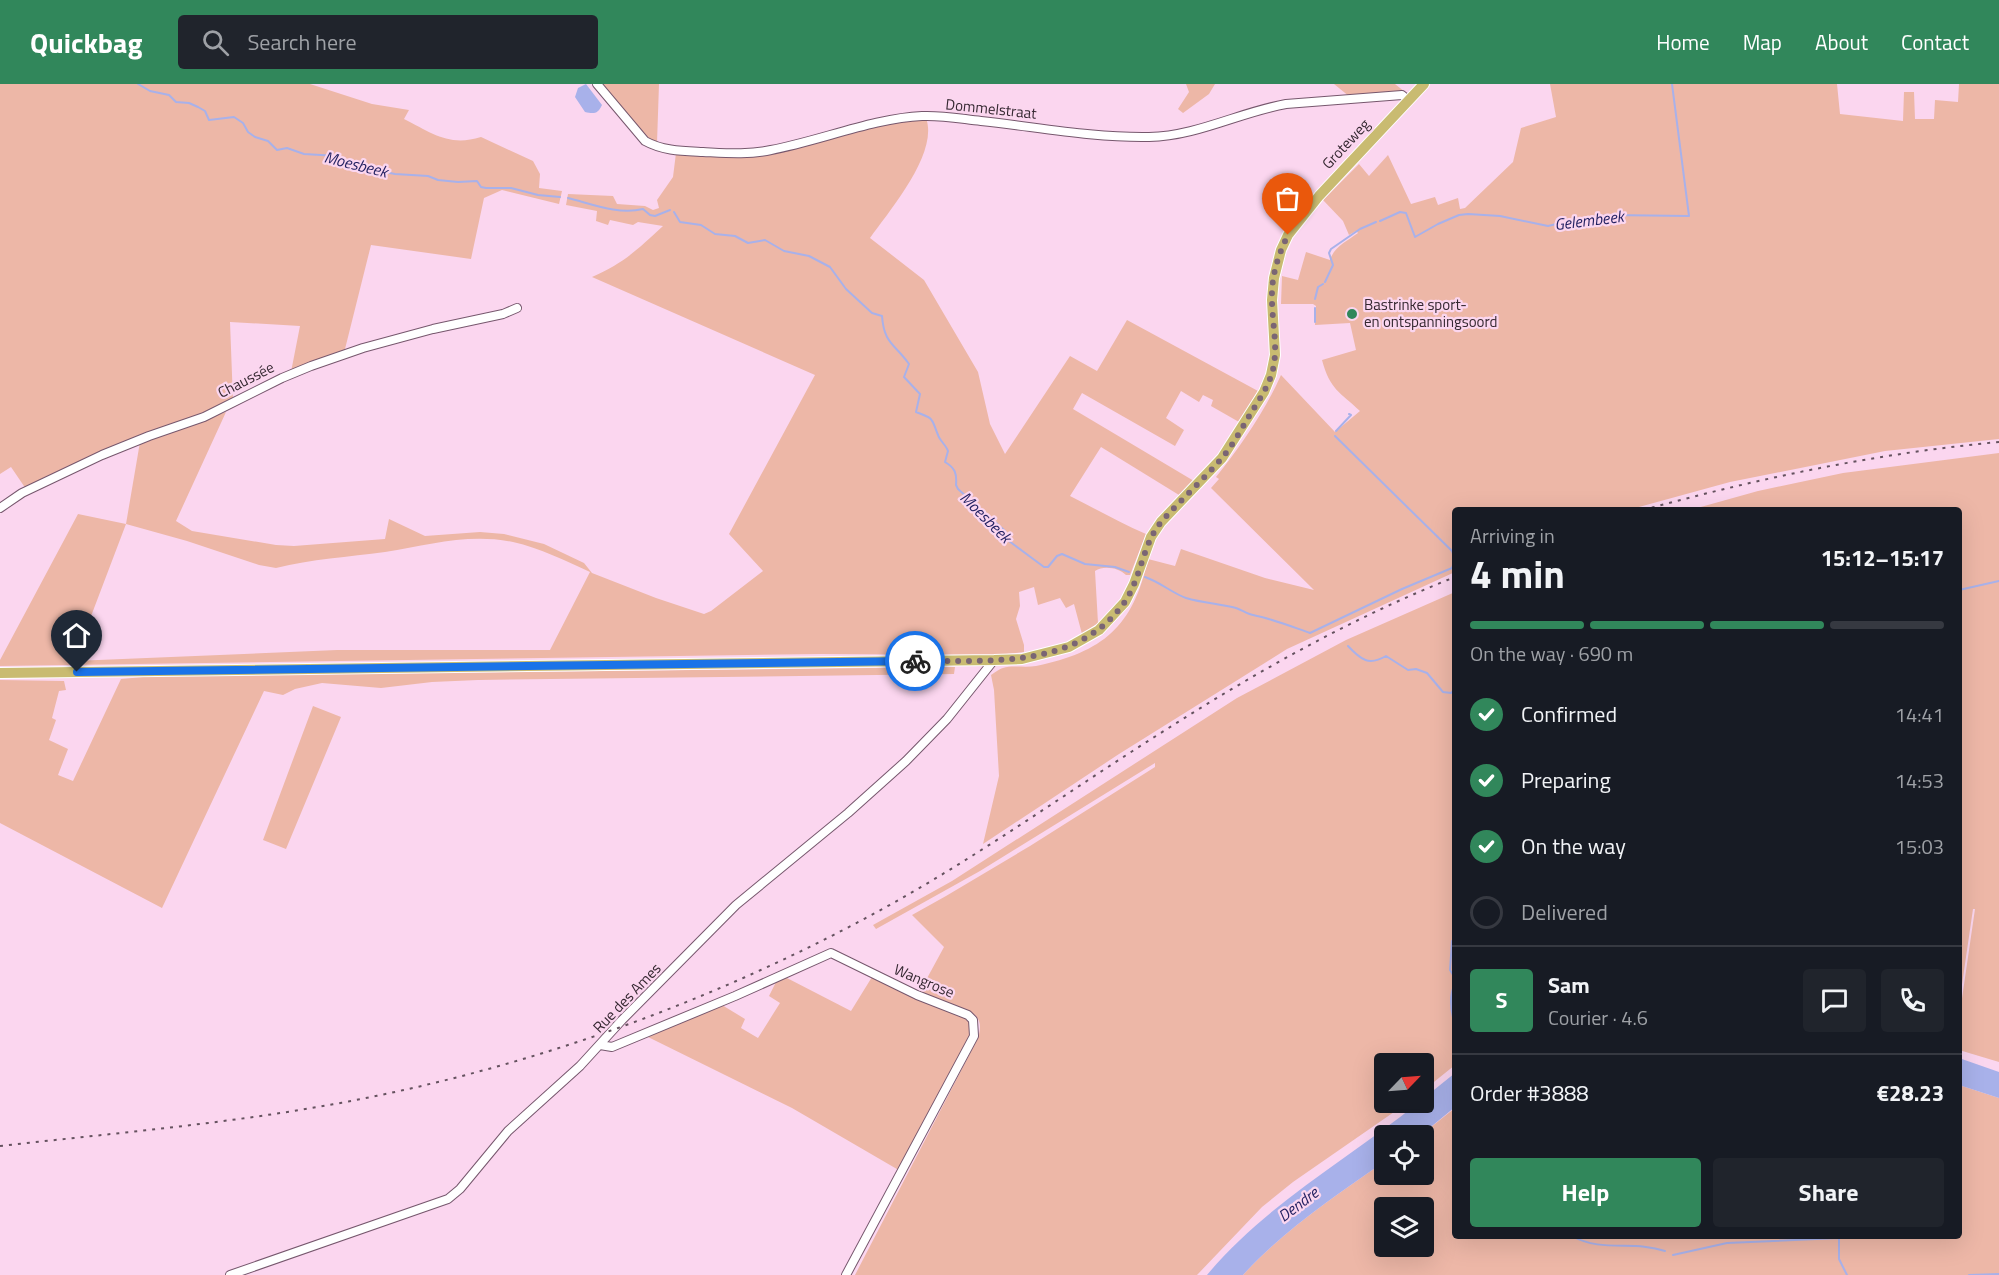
<!DOCTYPE html>
<meta charset="utf-8">
<style>
body{margin:0;font-family:"Titillium Web",sans-serif;background:#20242c;color:#f1f3f6;height:100vh;display:flex;flex-direction:column;font-size:22px;white-space:nowrap}
*{box-sizing:border-box;margin:0}
p{font-size:20px;color:#9ea1a6}
.icon{flex:none;width:33px;height:33px;fill:none;stroke:currentColor;stroke-width:2;stroke-linecap:round;stroke-linejoin:round}
.map{position:relative;flex:1;overflow:hidden}
.sheet{position:absolute;left:1452px;top:423px;width:510px;height:732px;display:flex;flex-direction:column;background:#171b24;border-radius:6px;box-shadow:0 6px 24px #0002}
.sheet>*{flex:none}
.needle{width:39px;rotate:65deg}
.tools{position:absolute;left:1374px;top:969px;display:grid;gap:12px}
.tools a{display:grid;place-items:center;width:60px;height:60px;border-radius:6px;background:#171b24;box-shadow:0 6px 24px #0002;font-size:30px}
.pin{position:absolute;display:grid;place-items:center;width:51px;height:51px;color:#fff;margin:-62px -26px;border-radius:50% 50% 50% 0;rotate:-45deg;box-shadow:0 0 6px #0007}
.pin .icon{rotate:45deg}
.courier{position:absolute;display:grid;place-items:center;width:60px;height:60px;margin:-30px;border:4px solid #1a73e8;border-radius:50%;background:#fff;color:#222;box-shadow:0 2px 8px #0007}
.headline em{font-style:normal;font-weight:700}
.headline div{display:flex;flex-direction:column-reverse}
.headline{display:flex;align-items:center;justify-content:space-between;height:102px;padding:0 18px}
h1{font-size:39px;font-weight:700;line-height:45px}
.bar{display:grid;grid-template-columns:repeat(4,1fr);gap:9px 6px;align-content:center;height:72px;padding:0 18px}
.bar i{height:8px;border-radius:4px;background:#363941}
.bar .active{background:#31875b}
.bar p{grid-column:span 4}
.line{display:flex;align-items:center;gap:15px;padding:0 18px;border-top:2px solid #363941}
.line div{flex:1}
.round{display:grid;place-items:center;flex:none;width:63px;height:63px;border-radius:6px;background:#20242c}
ol{padding:0 18px;list-style:none}
li{display:flex;align-items:center;gap:18px;height:66px}
li p{margin-inline-start:auto}
li .icon{padding:6px;border-radius:50%;background:#31875b;color:#fff;stroke-width:4}
li:last-child{color:#9ea1a6}
li i{width:33px;height:33px;border:3px solid #363941;border-radius:50%}
.cta{display:flex;gap:12px;margin-top:auto;padding:12px 18px}
.cta a{flex:1;height:69px;border-radius:6px;background:#31875b;color:#fff;font-size:24px;font-weight:700;line-height:69px;text-align:center}
.cta a+a{background:#20242c;color:#f1f3f6}
header{display:flex;align-items:center;gap:36px;box-sizing:border-box;height:84px;padding:0 30px;background:#31875b;color:#fff}
header strong{font-size:28px}
nav{display:flex;gap:33px;margin-inline-start:auto;font-size:21px}
.search{width:420px;height:54px;background:#20242c;display:flex;align-items:center;gap:15px;box-sizing:border-box;padding:0 21px;border-radius:6px;color:#9ea1a6;font-size:22px}
.map>svg:first-child{display:block}
.green{fill:#edb7a7;fill-rule:evenodd}
.water{fill:#a8b1ea}
.lines{fill:none;stroke-linecap:round;stroke-linejoin:round}
.stream{stroke:#a8b1ea;stroke-width:2}
.minor-casing{stroke:#76576d;stroke-width:10}
.major-casing{stroke:#fff;stroke-width:12}
.minor{stroke:#fff;stroke-width:8}
.major{stroke:#c9bb71;stroke-width:10}
.rail{stroke:#65525f;stroke-width:2;stroke-dasharray:3 6;stroke-linecap:butt}
.done{stroke:#7a6574;stroke-width:6;stroke-dasharray:0 10.8}
.route{stroke:#1a73e8;stroke-width:8}
.poi-dot{fill:#31875b;stroke:#fbd6ef;stroke-width:2}
.labels{text-anchor:middle;stroke-width:4.5;stroke-linejoin:round;paint-order:stroke}
.street-label{font-size:15px;fill:#352831;stroke:#fbd6ef}
.poi-label{font-size:15px;fill:#352831;stroke:#fbd6ef;text-anchor:start}
.water-label{font-size:16px;font-style:italic;fill:#201f60;stroke:#fbd6ef}
</style>
<header>
<strong>Quickbag</strong>
<div class="search"><svg class="icon" aria-label="search" viewBox="0 0 24 24"><circle cx="10" cy="10" r="6"/><path d="M15 15l6 6"/></svg>Search here</div>
<nav><a>Home</a><a>Map</a><a>About</a><a>Contact</a></nav>
</header>
<div class="map">
<svg width="1999" height="1191" viewBox="0 0 1999 1191">
<rect width="100%" height="100%" fill="#fbd6ef"/>
<path class="green" d="M0 0H310L372 20 409 26 404 35C432 49 449 63 481 53L533 77 540 90 539 104 562 107 559 120 502 106 484 114 471 175 371 161 344 269 291 288 300 242 230 238 233 317 26 405 11 383 0 390Z
M603 0H659L657 59C634 47 619 20 603 0Z
M1186 0H1215L1209 10 1183 29 1178 25 1189 8Z
M1334 0H1395L1405 8 1350 13Z
M1550 0H1837L1840 30 1903 37 1904 8H1914L1915 35H1934L1935 16 1958 18 1959 0H1999V355L1885 367 1730 398 1628 426H1455V488L1287 565 1119 670 983 760 999 692 994 606 991 591C994 589 999 585 1003 584 1012 581 1025 584 1036 582 1103 568 1133 543 1148 475L1175 482 1181 465 1265 494 1314 506 1211 404 1219 395 1216 393C1241 362 1265 327 1281 291L1335 348 1360 327C1340 308 1330 306 1322 276L1356 266 1350 239 1315 241 1316 222 1313 220H1281L1282 192 1298 196 1306 168 1330 176C1334 163 1347 157 1358 149L1356 147 1349 151 1343 137 1323 116 1359 80 1369 92 1388 71 1411 120 1435 113 1438 121 1458 114 1460 125 1465 124 1513 78 1521 44 1556 33Z
M926 34C939 69 890 126 870 154L924 196 978 288 990 340 1005 370 1070 272 1097 287 1127 236 1258 307 1239 338 1211 322 1213 316 1203 311 1199 318 1181 307 1166 334 1184 346 1175 362 1082 309 1073 325 1194 397 1179 411 1101 363 1070 412C1096 425 1120 439 1146 450L1130 491H1126C1119 484 1104 481 1095 487L1098 539 1082 550 1074 520 1066 524 1060 514 1038 521 1034 503 1019 508 1020 522 1016 535 1024 561V568L997 571 820 570 0 582V576L78 430 126 440 140 358 226 328 176 437 192 447 276 461 294 462 385 455 389 435 425 452 480 448 504 450 544 460 584 479 592 489 656 514 704 530 711 527 763 487 729 450 815 291 592 193C624 179 637 166 663 142L638 138 633 141 610 136 608 141 596 137 597 127 566 121 568 110 613 112 617 120 645 122 653 126 659 124 657 116 673 93 676 69 738 70 883 40ZM126 440 187 457 259 481 276 484C311 475 349 473 385 468 429 461 468 449 513 458 540 464 566 477 590 488L550 566H337L74 577Z
M1999 369V978L1959 966V935L1975 825H1973L1959 921V426H1690L1758 407 1843 389Z
M1455 508V981L1424 1006V980H1384V1018L1407 1019 1293 1098 1262 1123 1197 1191H855L978 954C980 947 982 939 976 932 969 924 931 913 919 909L944 863 912 831 946 812 1030 762 1155 683V679L980 787 876 845 873 841 952 797 1237 614 1346 556Z
M955 583 954 590 478 596 432 598 381 604 322 599 295 605 283 611 264 607 162 824 0 739V596L64 597 66 606 59 607 52 634 56 636 49 656 68 665 58 691 73 697 121 595 154 592Z
M313 622 341 633 286 765 263 756Z
M785 893 851 927 872 893 970 936 971 945 969 953 902 1088 792 1024 648 953 722 921 745 935 741 944 758 954 780 919 769 912 776 898Z
M1959 1001 1999 1014V1191H1243C1284 1146 1335 1112 1384 1078V1090H1424V1052L1421 1051 1455 1024V1152H1959ZM1384 1124H1424V1162H1384Z"/>
<path class="water" d="M586 0 602 21C598 30 594 30 585 28L575 13 578 4Z
M1959 974 1999 988V1014L1959 1001Z
M1455 989V1023L1421 1051 1384 1052V1078C1335 1112 1284 1146 1243 1191H1207C1266 1120 1347 1076 1418 1019L1424 1018V1014Z"/>
<g class="lines">
<path class="stream" d="M138 0 150 7 169 11 176 18 189 19 198 23 205 27 209 36 234 33 243 39 248 48 255 53 268 57 277 66 287 64 304 70 338 72 356 82 374 83 385 88 395 90 428 92 438 96 458 98 477 97 481 103 486 104H511L538 111 560 113
M568 114C592 120 618 131 643 125L650 131 655 132 670 126
M674 128 680 138 701 141 715 150 735 152 748 159 765 156 784 167 809 172 830 183 846 205 872 229 882 232C884 260 895 260 909 280L904 293 920 310 916 328C935 335 931 334 938 351 940 357 946 361 948 367L945 378C955 384 957 389 956 401L958 405 1005 447 1009 457 1044 483H1048L1057 472 1062 470 1085 480 1115 483 1129 488
M1380 137 1400 128 1406 129 1415 153 1438 140 1459 131 1468 130 1500 132 1548 142 1578 135 1609 131 1689 132 1672 0
M1325 198 1333 181 1329 169 1331 165 1360 145 1376 138
M1315 215 1318 203 1323 200
M1315 224V238
M1336 347 1351 331 1349 330
M1145 493C1160 498 1172 509 1186 514 1203 519 1220 520 1236 524 1242 526 1247 530 1253 531 1273 535 1290 542 1310 549L1402 505 1452 484 1455 475 1452 467 1335 352
M1959 506 1999 497
M1348 562C1361 576 1369 582 1386 572L1408 586 1416 585 1427 589 1443 608 1451 609 1455 605
M1455 855 1452 857 1450 886 1455 894
M1455 900C1448 913 1451 928 1455 941
M1572 1152C1602 1169 1634 1156 1665 1167
M1673 1171 1727 1159 1839 1154V1175L1847 1191
M1969 1191 1999 1190"/>
<defs>
<path id="minor" d="M597 0 645 57C663 67 683 67 703 68 725 69 749 71 771 66 819 57 875 34 922 32 942 31 962 35 981 37 1037 43 1093 54 1149 53 1197 52 1240 28 1286 20L1402 11 1408 16
M0 424 22 409 102 371 149 352 204 333 282 294 311 282 363 264 433 245 503 230 517 224
M600 961 612 963 735 912 831 869 917 911 968 931 973 936 974 952 846 1191
M230 1191 448 1115 460 1105 508 1047 580 982 622 936 736 821 848 729 906 677 947 635 994 576"/>
<path id="major" d="M0 589 994 576 1022 575 1069 563 1099 546 1125 518 1134 500 1151 453 1161 438 1222 374 1264 308 1271 291 1275 271 1272 216 1274 194 1281 166 1288 151 1319 112 1424 0"/>
</defs>
<use href="#minor" class="minor-casing"/>
<use href="#major" class="major-casing"/>
<use href="#minor" class="minor"/>
<use href="#major" class="major"/>
<path class="rail" d="M1643 426C1760 394 1878 369 1999 358
M0 1062C124 1048 249 1038 371 1013 548 977 719 914 877 828 978 773 1070 706 1167 645 1258 587 1354 533 1455 493"/>
</g>
<g class="lines">
<path class="done" d="M915 577C988 576 1076 586 1124 519 1142 493 1142 460 1162 437 1181 416 1203 396 1222 374 1233 361 1242 344 1251 329 1259 316 1268 303 1272 289 1279 265 1272 240 1272 216 1271 193 1278 171 1288 151"/>
<path class="route" d="M77 588 915 577"/>
</g>
<circle class="poi-dot" cx="1352" cy="230" r="6"/>
<g class="labels">
<g class="street-label">
<text transform="translate(991 25) rotate(6)" y="5">Dommelstraat</text>
<text transform="translate(1346 60) rotate(-47)" y="5">Groteweg</text>
<text transform="translate(246 296) rotate(-27)" y="5">Chaussée</text>
<text transform="translate(924 897) rotate(23)" y="5">Wangrose</text>
<text transform="translate(627 914) rotate(-46)" y="5">Rue des Ames</text>
</g>
<g class="poi-label">
<text x="1364" y="226">Bastrinke sport-<tspan x="1364" dy="17">en ontspanningsoord</tspan></text>
</g>
<g class="water-label">
<text transform="translate(356 80) rotate(14)" y="6">Moesbeek</text>
<text transform="translate(1589 136) rotate(-7)" y="6">Gelembeek</text>
<text transform="translate(986 433) rotate(45)" y="6">Moesbeek</text>
<text transform="translate(1298 1120) rotate(-37)" y="6">Dendre</text>
</g>
</g>
</svg>
<div class="tools">
<a><svg class="needle" viewBox="-14 -14 28 28"><path d="M0-13l5 13h-10z" fill="#e53935"/><path d="M0 13l5-13h-10z" fill="#9ea1a6"/></svg></a>
<a><svg class="icon" aria-label="locate" viewBox="0 0 24 24"><circle cx="12" cy="12" r="6"/><path d="M12 2v4M12 18v4M2 12h4M18 12h4"/></svg></a>
<a><svg class="icon" aria-label="layers" viewBox="0 0 24 24"><path d="M12 4l9 5-9 5-9-5zM3 14l9 5 9-5"/></svg></a>
</div>
<div class="pin" style="left:1288px;top:151px;background:#ea580c"><svg class="icon" aria-label="bag" viewBox="0 0 24 24"><path d="M5 8h14l-1 12H6zM9 8a3 3 0 0 1 6 0"/></svg></div>
<div class="pin" style="left:77px;top:588px;background:#1f2937"><svg class="icon" aria-label="home" viewBox="0 0 24 24"><path d="M3 11l9-7 9 7M6 9v11h12V9"/></svg></div>
<div class="courier" style="left:915px;top:577px"><svg class="icon" aria-label="bike" viewBox="0 0 24 24"><circle cx="6" cy="16" r="4"/><circle cx="18" cy="16" r="4"/><path d="M6 16l4-8h5l3 8M10 8l3 8H6M13 5h3"/></svg></div>
<section class="sheet">
<div class="headline"><div><h1>4 min</h1><p>Arriving in</p></div><em>15:12–15:17</em></div>
<div class="bar"><i class="active"></i><i class="active"></i><i class="active"></i><i></i><p>On the way · 690 m</p></div>
<ol>
<li><svg class="icon" aria-label="check" viewBox="0 0 24 24"><path d="M5 12l5 5 9-10"/></svg>Confirmed<p>14:41</p></li>
<li><svg class="icon" aria-label="check" viewBox="0 0 24 24"><path d="M5 12l5 5 9-10"/></svg>Preparing<p>14:53</p></li>
<li><svg class="icon" aria-label="check" viewBox="0 0 24 24"><path d="M5 12l5 5 9-10"/></svg>On the way<p>15:03</p></li>
<li><i></i>Delivered</li>
</ol>
<div class="line" style="height:108px"><b class="round" style="background:#31875b;color:#fff">S</b><div><b>Sam</b><p>Courier · 4.6</p></div><a class="round"><svg class="icon" aria-label="chat" viewBox="0 0 24 24"><path d="M4 5h16v11H9l-5 4z"/></svg></a><a class="round"><svg class="icon" aria-label="phone" viewBox="0 0 24 24"><path d="M5 4h4l2 5-3 2q2 4 5 5l2-3 5 2v4C11 20 4 13 5 4z"/></svg></a></div>
<div class="line" style="height:78px"><div>Order #3888</div><b>€28.23</b></div>
<div class="cta"><a>Help</a><a>Share</a></div>
</section>
</div>
